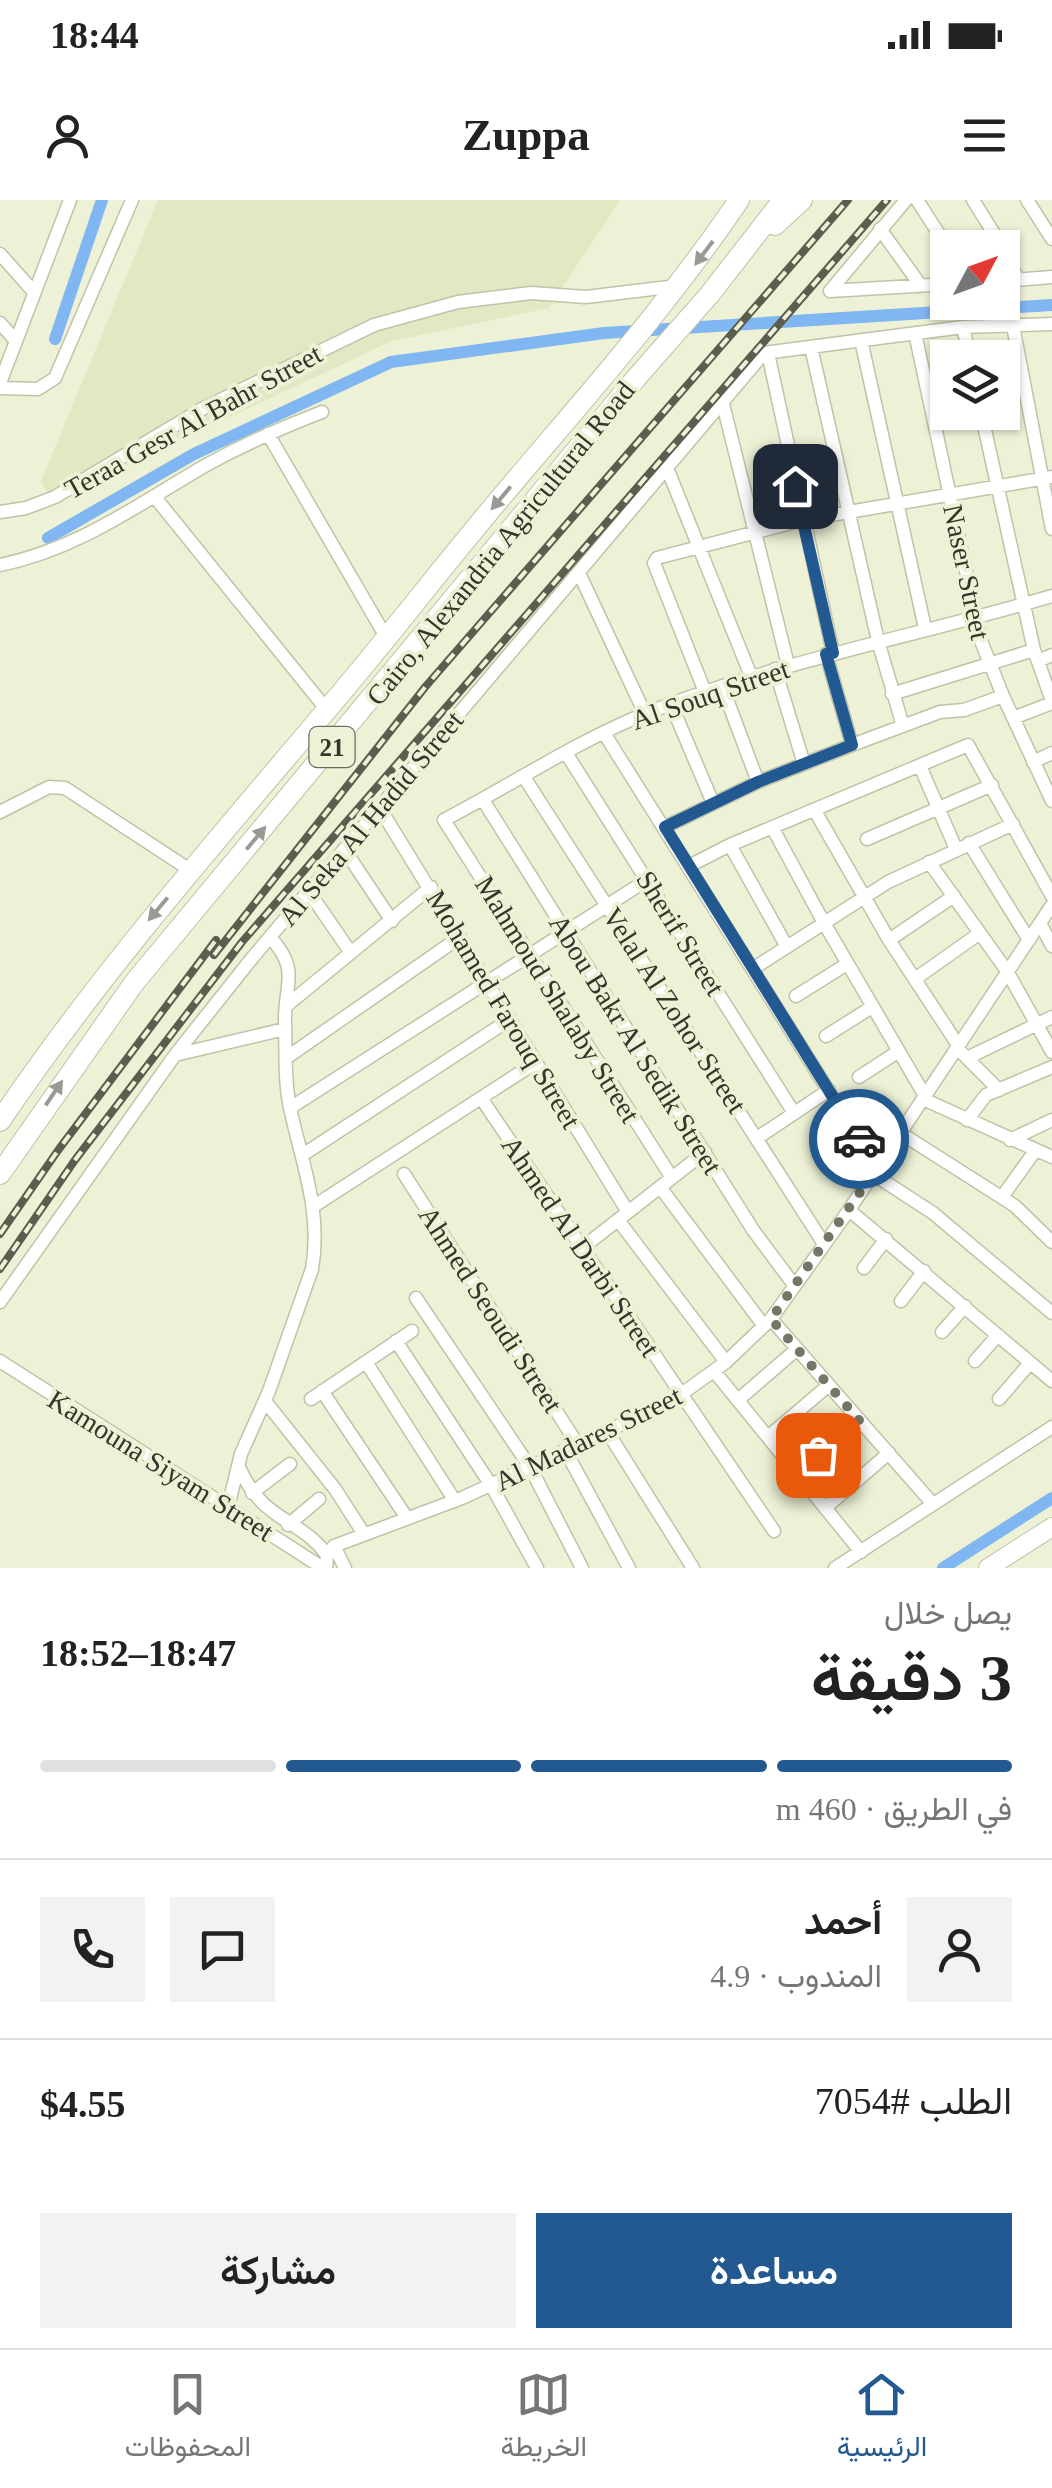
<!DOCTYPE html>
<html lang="ar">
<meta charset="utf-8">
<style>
body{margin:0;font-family:"Times New Roman",Vazirmatn,serif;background:#f2f2f2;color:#222;direction:rtl;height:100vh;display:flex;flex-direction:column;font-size:38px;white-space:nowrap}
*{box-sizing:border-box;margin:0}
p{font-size:32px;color:#767676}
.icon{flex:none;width:55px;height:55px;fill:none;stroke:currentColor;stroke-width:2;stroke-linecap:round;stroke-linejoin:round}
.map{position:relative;height:1368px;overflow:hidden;direction:ltr}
.drawer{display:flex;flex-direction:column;background:#fff;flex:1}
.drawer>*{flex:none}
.needle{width:65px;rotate:49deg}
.fabs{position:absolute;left:930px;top:30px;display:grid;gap:20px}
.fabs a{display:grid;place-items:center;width:90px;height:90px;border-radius:0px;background:#fff;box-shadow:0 2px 8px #0004;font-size:50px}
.pin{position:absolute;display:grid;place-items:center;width:85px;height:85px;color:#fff;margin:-42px;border-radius:20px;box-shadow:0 5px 15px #0006}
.courier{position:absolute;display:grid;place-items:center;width:100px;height:100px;margin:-50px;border:8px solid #225991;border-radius:50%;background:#fff;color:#222;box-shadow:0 2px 12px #0007}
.head em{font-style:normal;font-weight:600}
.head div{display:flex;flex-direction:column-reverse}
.head{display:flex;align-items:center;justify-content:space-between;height:170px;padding:0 40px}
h1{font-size:65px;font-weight:600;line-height:75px}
.bar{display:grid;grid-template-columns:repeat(4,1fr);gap:15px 10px;align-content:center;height:120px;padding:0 40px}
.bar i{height:12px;border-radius:8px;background:#e0e0e0}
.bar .active{background:#225991}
.bar p{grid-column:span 4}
.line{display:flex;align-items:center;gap:25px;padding:0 40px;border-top:2px solid #e0e0e0}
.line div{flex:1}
.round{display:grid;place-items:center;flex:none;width:105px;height:105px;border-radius:0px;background:#f2f2f2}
.button{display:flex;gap:20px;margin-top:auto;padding:20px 40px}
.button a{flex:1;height:115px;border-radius:0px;background:#225991;color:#fff;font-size:40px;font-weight:600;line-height:115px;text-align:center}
.button a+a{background:#f2f2f2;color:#222}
.status{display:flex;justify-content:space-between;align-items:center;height:70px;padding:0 50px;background:#fff;direction:ltr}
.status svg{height:28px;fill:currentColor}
header{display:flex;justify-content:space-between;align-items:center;height:130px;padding:0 40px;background:#fff;font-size:45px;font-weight:600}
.tab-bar{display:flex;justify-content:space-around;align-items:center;height:140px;border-top:2px solid #e0e0e0;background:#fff;font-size:28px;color:#767676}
.tab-bar a{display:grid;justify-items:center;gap:5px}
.tab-bar .active{color:#225991}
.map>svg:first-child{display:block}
.built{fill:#e2e7c4}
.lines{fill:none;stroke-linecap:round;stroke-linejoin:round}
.canal{stroke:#80b6f1;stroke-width:12}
.minor-casing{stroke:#bfc3a7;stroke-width:15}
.major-casing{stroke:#bfc3a7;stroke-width:20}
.highway-casing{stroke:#bfc3a7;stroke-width:22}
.minor{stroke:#fff;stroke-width:12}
.major{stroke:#fff;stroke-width:18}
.highway{stroke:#fff;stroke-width:20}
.rail-casing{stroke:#5c5d4f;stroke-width:8}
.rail{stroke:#edf1d5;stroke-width:4;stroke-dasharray:11;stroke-linecap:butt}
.oneway{fill:#9a9a95}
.done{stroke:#757766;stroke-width:10;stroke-dasharray:0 18}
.route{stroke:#225991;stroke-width:12}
.labels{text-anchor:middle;stroke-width:8;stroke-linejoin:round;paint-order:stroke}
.shield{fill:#edf1d5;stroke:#6c6d5e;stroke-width:2.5}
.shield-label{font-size:25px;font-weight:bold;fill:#34352b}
.street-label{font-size:28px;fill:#34352b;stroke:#edf1d5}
</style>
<div class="status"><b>18:44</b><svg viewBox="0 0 49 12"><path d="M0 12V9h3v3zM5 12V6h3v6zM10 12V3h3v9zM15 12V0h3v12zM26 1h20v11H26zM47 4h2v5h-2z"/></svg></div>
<header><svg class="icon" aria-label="menu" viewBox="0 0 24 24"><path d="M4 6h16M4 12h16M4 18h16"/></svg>Zuppa<svg class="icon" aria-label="person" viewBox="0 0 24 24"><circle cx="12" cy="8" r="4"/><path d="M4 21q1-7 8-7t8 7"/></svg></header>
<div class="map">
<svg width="1052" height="1368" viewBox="0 0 1052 1368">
<rect width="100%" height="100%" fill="#edf1d5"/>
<path class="built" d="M158 0H620L549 108 392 141 51 301 41 281Z"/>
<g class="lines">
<path class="canal" d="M55 139 102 0
M48 338 194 254 391 162 604 133 1052 105
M943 1368 1052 1298"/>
<defs>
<path id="minor" d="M917 0 948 48
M973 0 1006 53 1018 80
M1027 0 1052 39
M880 29 921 86
M0 54 33 91
M1002 81 1052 77
M830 91 906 0
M830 91 948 84
M0 123 14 139
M1013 126 1052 329
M963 127 970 158
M915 133 981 441 1003 496 1052 601
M861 140 925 428
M811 147 878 441 903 526
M768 153 833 453
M0 183 70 0
M0 188 38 189 55 178 132 0
M723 204 788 465
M981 212 1034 450 1052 501
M268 234 386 437
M667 268 751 476
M154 296 327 510
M0 312 26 308 55 297 202 209 374 125 458 102 531 93 586 97 677 86
M0 365C79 349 140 303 208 264 245 244 283 227 322 212
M579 373 645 514
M826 454 852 545
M1038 461 1052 455
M775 469 804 564
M722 486 758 582
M705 492 654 363 657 358 802 320 1052 277
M892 494 1034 450
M671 504 713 603
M1013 518 1052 503
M604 533 877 968
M566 553 794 913
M1033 562 1052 553
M920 566 956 649
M524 577 824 1044
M483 600 753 1030 794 1085
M379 607 628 1012
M815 611 889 740 958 845
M0 612 49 587 65 588 190 670
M665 627 758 582 852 545 940 512 964 510 1003 496
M772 627 824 723 925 896
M867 639 992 585
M969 643 1029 740
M730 645 787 747
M344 649 392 721
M929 662 1007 771 1052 852
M689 666 730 645 968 545 1052 696
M309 692 351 753
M1040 723 1052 746
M889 740 954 696
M754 768 888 682 1013 624
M915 779 980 733
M796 796 847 764
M286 806 431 687
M826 836 872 807
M962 853 999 890
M175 855 285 829
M286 858 460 737
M967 858 1052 817
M859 877 899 851
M481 898 774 1331
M923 899 1052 957
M290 908 647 680
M967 920 986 895 1052 867
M899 932 1015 1006 1052 1042
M757 938 829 890
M1010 940 1052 920
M304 954 509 820
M404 974 578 1245
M873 974 933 1013 1052 1113
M672 978 444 620C511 585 577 541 647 513 779 461 917 436 1052 396
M660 987 764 1126
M1002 997 1035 951
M314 1006 535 863
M849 1010 1052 1181
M618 1020 726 1162
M582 1048 705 952
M864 1068 886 1039
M416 1098 530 1267 582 1368
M901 1101 924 1071
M0 1102 175 855 253 757 764 153 963 127 1052 124
M771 1119 932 1303
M942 1132 965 1106
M396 1141 491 1285 537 1368
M0 1161 323 1368
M975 1161 998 1135
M366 1162 455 1301
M714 1171 861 1352
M322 1191 407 1318
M311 1199 412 1131
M999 1199 1030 1163
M738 1200 797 1149
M265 1201 335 1289 364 1334
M607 1231 693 1368
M768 1237 829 1185
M565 1250 629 1368
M239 1267C263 1323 299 1317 327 1355
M797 1272 859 1219
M252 1293 290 1264
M228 1307 241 1254 269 1191 312 1069C322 1012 302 963 290 908 284 880 286 851 285 823 284 783 301 771 270 737
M825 1308 889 1253
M288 1325 319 1299
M334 1346 345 1368
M326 1368 327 1355 334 1346 462 1298 644 1214 680 1195 726 1162 771 1119 849 1010 1052 705
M835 1368 1052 1227"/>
<path id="major" d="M988 1368 1052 1327"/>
<path id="highway" d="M775 25 802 0
M0 921C98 776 212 646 325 512 386 441 442 367 503 295 584 199 668 105 739 0
M0 974 134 783 637 177 710 94 783 0"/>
</defs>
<use href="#minor" class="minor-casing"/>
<use href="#major" class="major-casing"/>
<use href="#highway" class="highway-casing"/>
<use href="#minor" class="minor"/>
<use href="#major" class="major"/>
<use href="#highway" class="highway"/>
<defs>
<path id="rail" d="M214 755 426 486 848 0
M0 1034 59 949 216 740
M0 1069 75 960 242 742 887 0"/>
</defs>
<use href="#rail" class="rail-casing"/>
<use href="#rail" class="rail"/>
</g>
<defs><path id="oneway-solid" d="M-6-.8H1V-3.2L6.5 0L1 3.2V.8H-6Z" transform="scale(2.5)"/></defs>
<g class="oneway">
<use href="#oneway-solid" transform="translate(704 53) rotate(127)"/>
<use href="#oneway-solid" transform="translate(501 298) rotate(130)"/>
<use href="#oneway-solid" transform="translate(256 638) rotate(-50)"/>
<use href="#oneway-solid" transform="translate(158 709) rotate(130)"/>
<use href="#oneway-solid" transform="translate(54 893) rotate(-56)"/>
</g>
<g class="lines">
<path class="done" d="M818 1255 859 1220 771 1119 877 968 859 939"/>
<path class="route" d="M795 286 833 453 826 454 852 545 758 582 665 627 859 939"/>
</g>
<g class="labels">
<rect class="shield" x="309.5" y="527" width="45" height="40" rx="8"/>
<g class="shield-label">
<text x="332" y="556">21</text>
</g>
<g class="street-label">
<text transform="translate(193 221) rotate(-29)" y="10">Teraa Gesr Al Bahr Street</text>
<text transform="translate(500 343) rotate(-51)" y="10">Cairo, Alexandria Agricultural Road</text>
<text transform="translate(967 372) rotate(78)" y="10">Naser Street</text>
<text transform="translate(710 494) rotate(-19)" y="10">Al Souq Street</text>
<text transform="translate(370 618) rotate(-50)" y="10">Al Seka Al Hadid Street</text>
<text transform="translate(681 733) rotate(58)" y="10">Sherif Street</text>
<text transform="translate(558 799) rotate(58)" y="10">Mahmoud Shalaby Street</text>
<text transform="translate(504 809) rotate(59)" y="10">Mohamed Farouq Street</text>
<text transform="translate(675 810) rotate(57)" y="10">Velal Al Zohor Street</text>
<text transform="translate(636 844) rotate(58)" y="10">Abou Bakr Al Sedik Street</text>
<text transform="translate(581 1046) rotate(56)" y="10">Ahmed Al Darbi Street</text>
<text transform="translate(491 1109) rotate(57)" y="10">Ahmed Seoudi Street</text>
<text transform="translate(588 1238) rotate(-26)" y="10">Al Madares Street</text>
<text transform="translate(161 1265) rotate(32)" y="10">Kamouna Siyam Street</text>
</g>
</g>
</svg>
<div class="fabs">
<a><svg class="needle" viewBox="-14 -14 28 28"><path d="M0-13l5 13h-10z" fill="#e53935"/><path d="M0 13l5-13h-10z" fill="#767676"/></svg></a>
<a><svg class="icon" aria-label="layers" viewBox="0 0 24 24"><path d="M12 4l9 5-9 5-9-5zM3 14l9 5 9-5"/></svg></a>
</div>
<div class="pin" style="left:818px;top:1255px;background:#ea580c"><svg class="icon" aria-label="bag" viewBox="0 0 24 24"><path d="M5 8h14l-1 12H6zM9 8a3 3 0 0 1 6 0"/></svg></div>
<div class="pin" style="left:795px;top:286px;background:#1f2937"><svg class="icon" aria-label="home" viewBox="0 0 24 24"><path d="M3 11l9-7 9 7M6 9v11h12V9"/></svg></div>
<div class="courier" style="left:859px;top:939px"><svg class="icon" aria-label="car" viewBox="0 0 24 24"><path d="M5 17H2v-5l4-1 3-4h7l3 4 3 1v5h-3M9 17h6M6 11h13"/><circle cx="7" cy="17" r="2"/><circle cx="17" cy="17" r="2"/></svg></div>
</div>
<section class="drawer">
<div class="head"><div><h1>3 دقيقة</h1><p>يصل خلال</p></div><em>18:47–18:52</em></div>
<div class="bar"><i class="active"></i><i class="active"></i><i class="active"></i><i></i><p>في الطريق · 460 m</p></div>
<div class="line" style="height:180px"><a class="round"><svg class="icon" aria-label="person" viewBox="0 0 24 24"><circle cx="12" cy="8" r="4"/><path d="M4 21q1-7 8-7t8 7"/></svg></a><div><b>أحمد</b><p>المندوب · 4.9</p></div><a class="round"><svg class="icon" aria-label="chat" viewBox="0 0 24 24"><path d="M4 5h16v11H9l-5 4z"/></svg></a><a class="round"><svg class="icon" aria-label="phone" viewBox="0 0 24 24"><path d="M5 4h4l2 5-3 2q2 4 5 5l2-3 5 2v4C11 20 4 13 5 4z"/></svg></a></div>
<div class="line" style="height:130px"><div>الطلب #7054</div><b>$4.55</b></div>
<div class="button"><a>مساعدة</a><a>مشاركة</a></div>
</section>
<nav class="tab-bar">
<a class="active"><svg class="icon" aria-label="home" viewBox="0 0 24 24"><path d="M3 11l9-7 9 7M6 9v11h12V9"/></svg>الرئيسية</a>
<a><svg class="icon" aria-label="map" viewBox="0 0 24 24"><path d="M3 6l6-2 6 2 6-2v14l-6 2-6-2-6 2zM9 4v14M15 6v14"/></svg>الخريطة</a>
<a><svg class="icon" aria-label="saved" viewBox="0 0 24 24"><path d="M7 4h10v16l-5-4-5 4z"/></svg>المحفوظات</a>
</nav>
